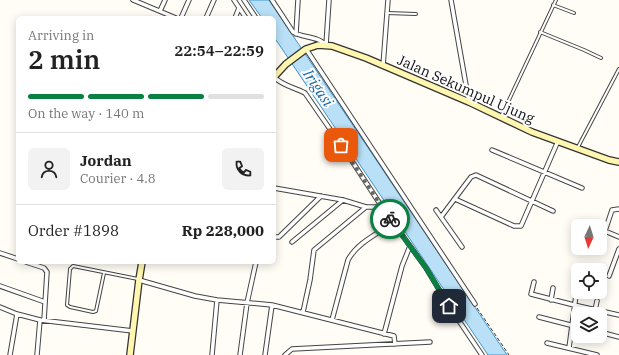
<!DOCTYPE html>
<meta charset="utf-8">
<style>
body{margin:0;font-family:"IBM Plex Serif",serif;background:#f2f2f2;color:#222;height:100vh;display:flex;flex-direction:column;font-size:15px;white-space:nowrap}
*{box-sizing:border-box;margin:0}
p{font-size:13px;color:#767676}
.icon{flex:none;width:22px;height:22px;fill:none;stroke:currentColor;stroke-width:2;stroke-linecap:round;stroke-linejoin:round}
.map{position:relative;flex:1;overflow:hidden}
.drawer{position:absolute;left:16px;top:16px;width:260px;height:248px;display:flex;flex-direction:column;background:#fff;border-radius:6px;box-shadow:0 2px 10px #0003}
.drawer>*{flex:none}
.needle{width:26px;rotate:184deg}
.fabs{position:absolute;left:571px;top:219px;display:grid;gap:8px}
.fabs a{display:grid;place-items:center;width:36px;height:36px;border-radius:6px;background:#fff;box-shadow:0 2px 10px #0003;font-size:20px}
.pin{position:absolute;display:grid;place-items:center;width:34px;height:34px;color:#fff;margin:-17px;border-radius:8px;box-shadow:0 2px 6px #0006}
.courier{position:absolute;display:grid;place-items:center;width:40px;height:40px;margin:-20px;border:3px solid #0b8043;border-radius:50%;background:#fff;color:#222;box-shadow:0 1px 5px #0007}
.overview em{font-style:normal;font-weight:600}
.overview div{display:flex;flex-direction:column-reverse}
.overview{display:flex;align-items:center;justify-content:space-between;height:68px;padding:0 12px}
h1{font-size:26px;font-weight:600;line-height:30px}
.bar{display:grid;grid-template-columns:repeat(4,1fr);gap:6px 4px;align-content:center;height:48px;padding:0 12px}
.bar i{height:5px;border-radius:3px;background:#e0e0e0}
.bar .on{background:#0b8043}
.bar p{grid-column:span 4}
.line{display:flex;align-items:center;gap:10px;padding:0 12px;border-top:1px solid #e0e0e0}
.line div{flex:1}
.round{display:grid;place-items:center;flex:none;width:42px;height:42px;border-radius:6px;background:#f2f2f2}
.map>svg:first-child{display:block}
.water{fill:#b9e0f7;stroke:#3f96cf}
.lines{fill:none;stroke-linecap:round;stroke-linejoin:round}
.lane-casing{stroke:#444;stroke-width:4}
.street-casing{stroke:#444;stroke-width:5.5}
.secondary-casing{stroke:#333;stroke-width:8}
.path{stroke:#333;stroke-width:1;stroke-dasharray:4 2;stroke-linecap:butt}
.lane{stroke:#fff;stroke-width:2}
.street{stroke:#fff;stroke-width:3.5}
.secondary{stroke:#fff6b0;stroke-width:5.5}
.done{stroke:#646461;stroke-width:4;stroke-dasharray:0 7.2}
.route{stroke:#0b8043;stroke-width:5}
.labels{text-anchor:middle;stroke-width:4;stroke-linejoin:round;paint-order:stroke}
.street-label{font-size:14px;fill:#111;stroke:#fff}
.water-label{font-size:15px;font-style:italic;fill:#1768a6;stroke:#fff}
</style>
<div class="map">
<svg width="619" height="355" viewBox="0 0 619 355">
<rect width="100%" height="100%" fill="#fffdf5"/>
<path class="water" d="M249 0H269L507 355H488L274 37V18H262Z"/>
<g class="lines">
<defs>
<path id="lane" d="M553 5 574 13
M387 13 416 14
M540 32 584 50 601 58
M501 117 556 0
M578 147 619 69
M104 273 96 311 93 312 70 307 67 305 70 269 73 266 138 279"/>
<path id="street" d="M133 0 176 18
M234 0 246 18
M244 0 256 18
M272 0 293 32C302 38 319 36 325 45
M451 0 469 102
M160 11 165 0
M181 18 189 0
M206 18 214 0
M235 18 239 8
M296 34 298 0
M326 45 329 0
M306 49 475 304
M383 66 388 0
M274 77C283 86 294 87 305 93L350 158 382 207 426 268 449 306 482 355
M492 150 582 188
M274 188 343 200 366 207H382
M455 199 514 226H521L558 141
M436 210 462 247
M441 217 471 177 476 175 553 211
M591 226H592
M600 229 619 237
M605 231 612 210 619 209
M274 237H279L321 196
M292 242 343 200
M0 253 18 259
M26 262 44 268 47 272 44 320
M609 276 619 249
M139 280 195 296 217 300 272 305 394 336 395 344
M534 282 531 294 574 305 619 315
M0 286 45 302
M551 300 553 288
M0 307 17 314 40 320
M595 310 597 301
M303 312 310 280 314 250 366 207
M539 317 578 327
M332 320 348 260C357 243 377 234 393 223
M600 332 619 337
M384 334 402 266 410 246
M547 343 597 355
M569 348 576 295
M10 355 17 314
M37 355 40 320 133 331
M212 355 217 300
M240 355 247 303 256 262
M265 355 272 305
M285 355 292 349 430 342"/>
<path id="secondary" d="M274 77 286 64 306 49 318 45 332 46 366 58 469 102 532 132 609 160 619 162
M130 355 139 280 142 262"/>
</defs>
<use href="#lane" class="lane-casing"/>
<use href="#street" class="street-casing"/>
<use href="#secondary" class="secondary-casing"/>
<path class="path" d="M477 308 509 355"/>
<use href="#lane" class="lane"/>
<use href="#street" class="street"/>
<use href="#secondary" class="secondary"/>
</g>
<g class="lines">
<path class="done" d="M341 145 390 219"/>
<path class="route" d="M390 219 426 268 449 306"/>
</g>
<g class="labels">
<g class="street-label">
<text transform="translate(466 89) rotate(24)" y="5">Jalan Sekumpul Ujung</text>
</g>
<g class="water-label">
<text transform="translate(318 88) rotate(56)" y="5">Irigasi</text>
</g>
</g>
</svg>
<div class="fabs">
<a><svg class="needle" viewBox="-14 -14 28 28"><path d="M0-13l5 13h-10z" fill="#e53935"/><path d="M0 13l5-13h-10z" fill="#767676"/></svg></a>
<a><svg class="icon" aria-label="locate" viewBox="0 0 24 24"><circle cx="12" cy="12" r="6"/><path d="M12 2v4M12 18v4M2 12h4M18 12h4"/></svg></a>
<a><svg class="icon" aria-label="layers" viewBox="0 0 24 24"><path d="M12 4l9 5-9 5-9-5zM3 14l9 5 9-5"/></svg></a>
</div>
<div class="pin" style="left:341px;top:145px;background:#ea580c"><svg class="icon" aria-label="bag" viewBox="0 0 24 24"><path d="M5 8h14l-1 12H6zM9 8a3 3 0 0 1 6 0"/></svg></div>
<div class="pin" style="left:449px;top:306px;background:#1f2937"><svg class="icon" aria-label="home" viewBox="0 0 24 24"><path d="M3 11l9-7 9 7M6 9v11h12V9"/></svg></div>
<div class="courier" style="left:390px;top:219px"><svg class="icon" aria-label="bike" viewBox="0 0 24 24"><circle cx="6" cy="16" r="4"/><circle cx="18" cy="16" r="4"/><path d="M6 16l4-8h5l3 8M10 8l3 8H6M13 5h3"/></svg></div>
<section class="drawer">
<div class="overview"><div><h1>2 min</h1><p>Arriving in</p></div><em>22:54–22:59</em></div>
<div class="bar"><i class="on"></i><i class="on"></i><i class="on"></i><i></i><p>On the way · 140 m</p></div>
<div class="line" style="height:72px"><a class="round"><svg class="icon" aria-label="person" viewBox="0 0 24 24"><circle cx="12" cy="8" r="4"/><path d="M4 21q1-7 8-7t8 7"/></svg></a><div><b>Jordan</b><p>Courier · 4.8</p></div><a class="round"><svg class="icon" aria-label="phone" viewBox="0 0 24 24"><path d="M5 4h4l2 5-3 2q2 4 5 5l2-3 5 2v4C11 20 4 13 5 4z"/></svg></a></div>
<div class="line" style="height:52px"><div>Order #1898</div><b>Rp 228,000</b></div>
</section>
</div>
